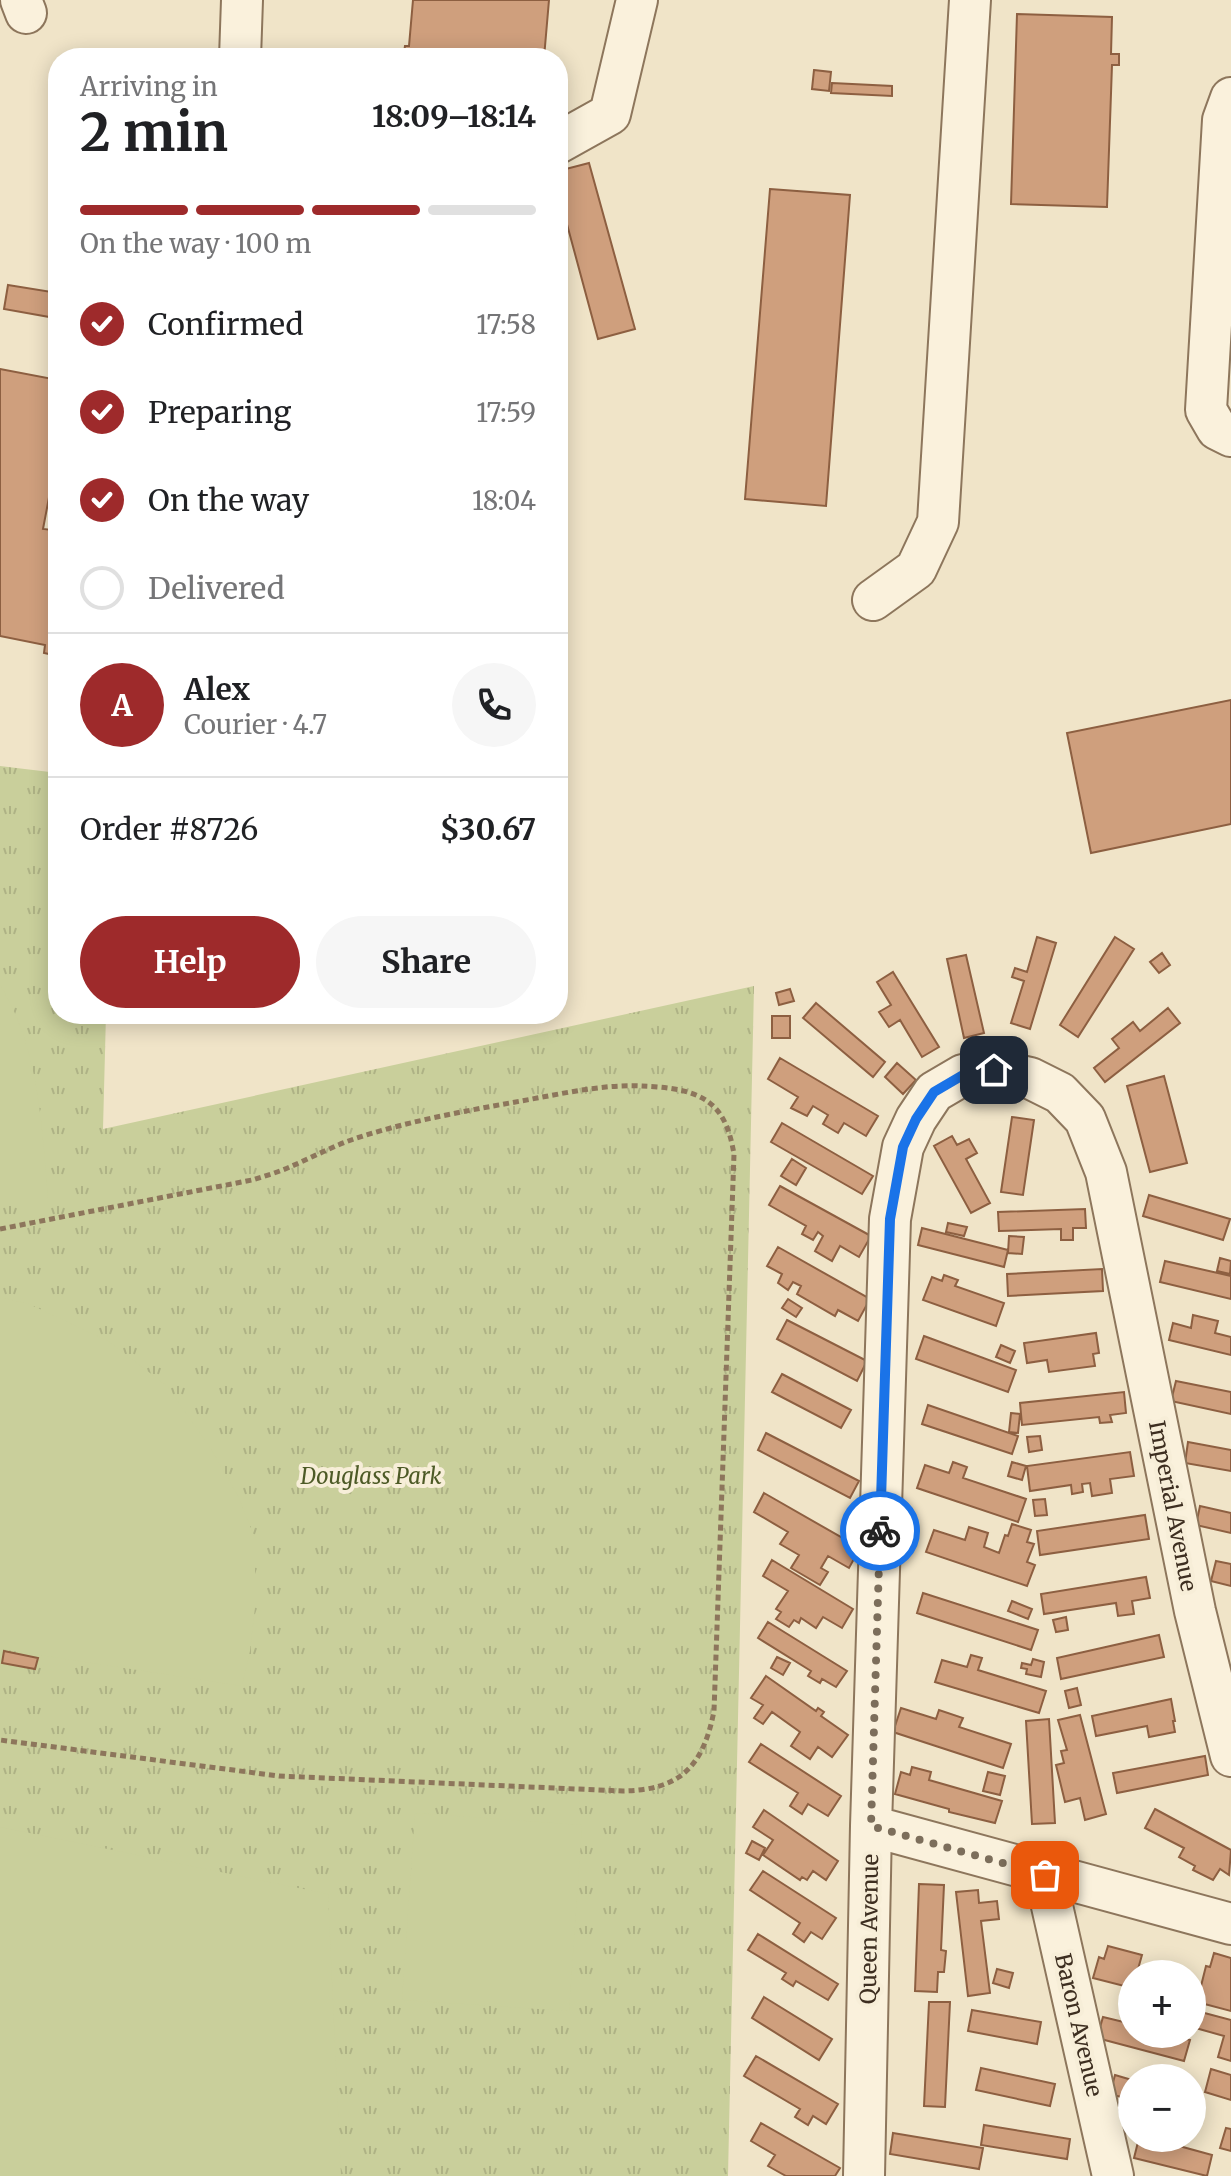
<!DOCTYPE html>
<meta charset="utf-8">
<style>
body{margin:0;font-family:Merriweather,serif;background:#f6f6f6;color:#202124;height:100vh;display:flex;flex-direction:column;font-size:30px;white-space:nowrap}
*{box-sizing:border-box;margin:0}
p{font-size:26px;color:#757577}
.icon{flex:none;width:44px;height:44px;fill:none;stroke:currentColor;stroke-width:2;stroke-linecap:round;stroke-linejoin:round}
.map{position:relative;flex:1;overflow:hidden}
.sheet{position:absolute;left:48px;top:48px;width:520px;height:976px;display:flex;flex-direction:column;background:#fff;border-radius:32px;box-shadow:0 4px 20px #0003}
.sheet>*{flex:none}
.fabs{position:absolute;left:1118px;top:1960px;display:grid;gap:16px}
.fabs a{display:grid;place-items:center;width:88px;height:88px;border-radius:50%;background:#fff;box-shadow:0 4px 20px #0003;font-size:40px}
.pin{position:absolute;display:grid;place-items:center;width:68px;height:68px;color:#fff;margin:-34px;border-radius:16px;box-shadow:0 4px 12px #0006}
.courier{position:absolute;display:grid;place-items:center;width:80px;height:80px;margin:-40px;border:6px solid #1a73e8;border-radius:50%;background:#fff;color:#222;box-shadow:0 2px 10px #0007}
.headline em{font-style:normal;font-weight:700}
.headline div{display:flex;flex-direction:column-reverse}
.headline{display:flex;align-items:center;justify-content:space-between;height:136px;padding:0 32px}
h1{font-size:52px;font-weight:700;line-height:60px}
.bar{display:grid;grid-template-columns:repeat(4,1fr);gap:12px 8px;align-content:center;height:96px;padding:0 32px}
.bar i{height:10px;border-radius:6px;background:#e0e0e0}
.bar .current{background:#9e2a2b}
.bar p{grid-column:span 4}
.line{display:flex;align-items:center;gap:20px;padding:0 32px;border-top:2px solid #e0e0e0}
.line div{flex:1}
.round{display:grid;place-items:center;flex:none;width:84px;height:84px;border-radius:42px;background:#f6f6f6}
ol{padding:0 32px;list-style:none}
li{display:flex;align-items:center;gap:24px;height:88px}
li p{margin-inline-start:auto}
li .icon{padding:8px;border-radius:50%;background:#9e2a2b;color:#fff;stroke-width:4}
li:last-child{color:#757577}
li i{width:44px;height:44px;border:4px solid #e0e0e0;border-radius:50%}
.primary-button{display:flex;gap:16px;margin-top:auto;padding:16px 32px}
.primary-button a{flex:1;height:92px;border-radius:48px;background:#9e2a2b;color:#fff;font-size:32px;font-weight:700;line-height:92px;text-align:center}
.primary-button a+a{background:#f6f6f6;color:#202124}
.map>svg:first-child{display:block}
.park{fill:url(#park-tufts)}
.pitch{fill:#c9cf9b}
.building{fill:#cf9f7d;stroke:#8d5f41;stroke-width:2}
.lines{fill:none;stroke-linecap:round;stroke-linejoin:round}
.minor-casing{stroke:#8d765c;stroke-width:44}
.path{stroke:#8d765c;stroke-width:5;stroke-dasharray:6 4;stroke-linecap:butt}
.minor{stroke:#faf1dc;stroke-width:40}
.done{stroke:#7c6e5b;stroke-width:8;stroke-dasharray:0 14.4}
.route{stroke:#1a73e8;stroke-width:10}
.labels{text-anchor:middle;stroke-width:8;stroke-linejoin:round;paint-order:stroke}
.park-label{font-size:22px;font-style:italic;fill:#4d5a26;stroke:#f7eed8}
.street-label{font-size:22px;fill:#3d2e20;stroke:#f7eed8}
</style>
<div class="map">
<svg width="1231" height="2176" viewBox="0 0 1231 2176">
<defs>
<pattern id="park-tufts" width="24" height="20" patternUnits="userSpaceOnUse" patternTransform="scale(2)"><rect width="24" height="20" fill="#c9cf9b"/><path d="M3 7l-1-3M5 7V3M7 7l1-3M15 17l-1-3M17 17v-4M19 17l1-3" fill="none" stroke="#aeb285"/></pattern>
</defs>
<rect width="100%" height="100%" fill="#f0e4c8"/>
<path class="park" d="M0 766 58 773V1014H106L103 1129 754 986 728 2176H0Z"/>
<path class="pitch" d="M0 985C39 1047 42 1127 48 1198H0Z
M0 1297 29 1304 108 1341 167 1386 211 1449 238 1496 255 1538V1607L250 1651 242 1686 0 1649Z
M415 1813 582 1825 569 2011 402 2000Z
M0 1827 328 1894 341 2176H0Z"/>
<path class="building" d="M413 0H549L544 58H403L405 46H409Z
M1017 14 1112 17 1111 54H1119V65H1112L1107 207 1011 204Z
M814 70 831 72 829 91 812 89Z
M832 83 892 86V96L831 93Z
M589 163 635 329 598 339 558 191V171Z
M770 189 850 195 826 506 745 499Z
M8 285 58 293 55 318 4 309Z
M0 369 58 380V450L43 529 52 530 58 497V591L56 602H58V656L44 653 45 645 0 636Z
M1231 700V824L1091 853 1067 733Z
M1037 937 1056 943 1030 1029 1011 1023 1024 981 1012 977 1015 968 1027 972Z
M1115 937 1134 949 1078 1037 1060 1025Z
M1162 953 1170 965 1159 973 1150 962Z
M966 955 984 1033 964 1038 947 959Z
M893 972 939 1047 922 1057 900 1020 889 1027 879 1012 891 1005 877 982Z
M790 989 794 1001 779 1005 776 993Z
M816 1003 885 1062 873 1077 803 1018Z
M1168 1008 1180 1023 1105 1082 1094 1068 1119 1048 1112 1039 1133 1022 1140 1031Z
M772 1016H790V1038H772Z
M780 1058 878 1116 866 1136 844 1123 838 1133 823 1124 828 1115 813 1106 807 1116 791 1108 798 1097 768 1079Z
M897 1063 916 1080 903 1094 885 1077Z
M1164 1076 1187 1163 1150 1172 1127 1086Z
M1012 1117 1034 1120 1023 1195 1001 1192Z
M782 1123 873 1176 862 1194 771 1142Z
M952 1136 957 1145 969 1139 977 1153 966 1159 990 1203 971 1213 934 1146Z
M792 1159 806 1168 796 1185 781 1176Z
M780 1186 871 1236 859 1257 840 1246 832 1261 815 1251 823 1236 818 1232 813 1240 802 1234 806 1226 769 1205Z
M1149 1195 1230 1219 1223 1240 1143 1216Z
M1085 1209 1086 1228H1073V1240H1061V1229L999 1231 998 1212Z
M948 1223 967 1227 964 1236 946 1232Z
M922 1228 1008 1250 1004 1267 918 1245Z
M1009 1236 1024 1237 1022 1254 1008 1253Z
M778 1247 870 1299 858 1321 838 1310 835 1316 797 1294 801 1286 793 1282 788 1290 778 1283 782 1274 767 1266Z
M1220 1258 1231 1261 1230 1274 1217 1271Z
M1165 1261 1231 1276V1299L1160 1282Z
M1102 1269 1103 1291 1008 1296 1007 1274Z
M944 1275 958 1280 955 1286 1004 1303 996 1326 923 1300 932 1277 942 1281Z
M788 1299 802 1308 796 1317 782 1308Z
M1193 1315 1218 1321 1215 1333 1231 1337V1355L1169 1340 1173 1323 1191 1328Z
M787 1320 867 1361 857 1381 777 1339Z
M1096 1333 1099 1353 1093 1354 1095 1366 1049 1372 1047 1360 1027 1363 1024 1343Z
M924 1336 1016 1370 1008 1392 916 1359Z
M1001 1345 1015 1351 1010 1363 996 1357Z
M782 1374 851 1410 841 1428 772 1392Z
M1176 1381 1231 1392V1414L1171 1401Z
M1124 1392 1126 1413 1110 1415 1112 1422 1100 1423 1099 1417 1022 1425 1020 1403Z
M928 1405 1018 1436 1012 1454 922 1424Z
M1011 1413 1020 1414 1018 1433 1009 1432Z
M766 1433 859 1481 850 1498 758 1450Z
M1040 1436 1042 1450 1029 1452 1027 1437Z
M1188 1442 1231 1450V1471L1185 1463Z
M1130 1452 1134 1476 1110 1479 1112 1493 1092 1496 1090 1483 1082 1484 1083 1492 1072 1494 1071 1485 1030 1491 1027 1466Z
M953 1462 967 1467 963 1478 1026 1499 1018 1522 917 1488 925 1465 949 1473Z
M1012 1462 1026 1466 1022 1480 1008 1476Z
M764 1493 860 1548 849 1568 828 1556 821 1568 828 1572 820 1585 791 1568 799 1555 780 1544 788 1532 754 1512Z
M1045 1499 1047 1515 1035 1516 1033 1500Z
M1200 1506 1231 1513V1533L1196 1525Z
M1145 1515 1149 1539 1040 1555 1037 1531Z
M1012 1524 1031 1530 1027 1542 1034 1544 1027 1562 1035 1565 1027 1586 926 1552 934 1530 965 1540 969 1527 988 1533 984 1547 999 1553 1005 1535 1008 1536Z
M772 1560 853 1609 842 1628 823 1617 816 1628 801 1618 799 1623 794 1620 789 1627 776 1619 781 1612 776 1609 788 1591 763 1576Z
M1216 1561 1231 1564V1586L1211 1581Z
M1146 1577 1150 1598 1132 1601 1134 1614 1118 1616 1116 1603 1044 1614 1041 1594Z
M923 1593 1038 1630 1031 1650 917 1613Z
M1012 1601 1032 1609 1028 1619 1008 1611Z
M1066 1617 1068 1630 1056 1632 1053 1620Z
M768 1622 847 1671 836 1687 822 1679 820 1683 808 1676 811 1671 758 1638Z
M1159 1635 1164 1657 1061 1679 1057 1658Z
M4 1651 38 1658 35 1669 2 1663Z
M971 1655 982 1658 978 1670 1046 1691 1039 1713 935 1682 942 1660 967 1667Z
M777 1657 790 1663 783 1675 771 1668Z
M1033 1659 1044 1662 1041 1677 1026 1674 1027 1669 1021 1668 1022 1663 1031 1665Z
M766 1676 816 1711 818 1708 824 1712 821 1716 848 1735 832 1757 818 1747 810 1759 791 1746 800 1732 772 1712 763 1724 754 1718 763 1705 751 1698Z
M1077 1688 1081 1705 1069 1708 1065 1691Z
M1171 1699 1175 1721H1173L1175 1732 1149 1737 1147 1726 1096 1736 1092 1716Z
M901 1708 936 1719 939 1710 963 1718 959 1727 1011 1744 1003 1768 893 1732Z
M1080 1715 1106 1814 1085 1820 1080 1798 1065 1802 1056 1765 1064 1763 1061 1751 1067 1750 1058 1720Z
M1049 1719 1055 1823 1032 1824 1026 1721Z
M761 1744 841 1796 828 1816 808 1804 802 1814 790 1806 798 1793 749 1762Z
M1205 1756 1208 1775 1117 1793 1113 1773Z
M912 1767 931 1772 929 1780 1002 1801 995 1823 949 1812V1809L895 1794 901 1772 910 1775Z
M988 1772 1005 1776 1000 1795 983 1791Z
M1155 1809 1231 1850 1229 1875 1220 1869 1213 1880 1193 1870 1195 1866 1179 1857 1184 1848 1145 1828Z
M764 1810 838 1861 826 1880 813 1871 807 1880 802 1877 800 1880 763 1855 773 1840 753 1827Z
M752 1841 765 1848 759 1860 746 1853Z
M763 1871 836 1918 822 1939 811 1932 804 1942 793 1934 800 1923 750 1890Z
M919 1884 944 1885 941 1950 946 1951 944 1972H938L937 1992 915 1991Z
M978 1890 979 1903 997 1901 999 1919 981 1921 990 1993 968 1996 956 1892Z
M758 1934 838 1984 828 2000 796 1981 793 1986 782 1979 786 1973 748 1950Z
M1108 1946 1142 1955 1138 1969 1156 1974H1132V1988L1093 1978 1099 1957 1104 1959Z
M1214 1953 1231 1958V2011L1197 2002 1206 1966 1210 1967Z
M997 1969 1013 1973 1009 1988 993 1983Z
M764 1997 832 2039 819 2060 752 2018Z
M929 2002H950L945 2107 924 2106Z
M972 2010 1041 2022 1037 2044 968 2031Z
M1197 2011 1231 2020V2061L1218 2057 1224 2036 1192 2027Z
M1103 2017 1132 2024V2034H1167L1190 2040 1184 2061 1097 2038Z
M756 2056 838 2104 826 2124 813 2116 808 2125 795 2117 800 2109 744 2076Z
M981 2068 1055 2084 1050 2106 976 2090Z
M1211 2069 1231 2075V2100L1205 2092Z
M1115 2075 1132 2080V2100L1110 2094Z
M761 2123 840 2168 835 2176H786L768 2166 775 2155 751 2141Z
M984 2125 1070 2139 1067 2159 981 2145Z
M1226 2128 1231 2129V2151L1220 2148Z
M893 2133 983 2148 979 2169 890 2154Z
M1139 2138 1148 2140 1162 2138 1161 2141 1212 2155 1207 2176 1134 2158Z"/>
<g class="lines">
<defs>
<path id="minor" d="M21 0 26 13
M240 58 242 0
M1231 98 1223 120 1206 410 1217 429 1231 436
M558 143 610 114 637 0
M873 600 916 569 938 522 970 0
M871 1826 1231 1924
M1045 1875 1113 2176
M864 2176 871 1826 890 1219 903 1147 916 1119 934 1092 963 1075 994 1070 1030 1078 1060 1093 1085 1119 1106 1172 1195 1611 1231 1756"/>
</defs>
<use href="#minor" class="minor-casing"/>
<path class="path" d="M0 1229 252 1180C265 1176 279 1172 292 1166 313 1157 333 1146 354 1139 408 1121 465 1111 521 1101 561 1094 602 1084 642 1086 664 1087 695 1089 712 1105 726 1117 731 1137 734 1154L714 1711C703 1767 680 1790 623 1791L279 1776 0 1740"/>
<use href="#minor" class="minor"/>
</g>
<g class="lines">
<path class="done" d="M880 1531 871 1826 1045 1875"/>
<path class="route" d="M880 1531 890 1219 903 1147 916 1119 934 1092 963 1075 994 1070"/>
</g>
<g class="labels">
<g class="park-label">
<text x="371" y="1484">Douglass Park</text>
</g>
<g class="street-label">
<text transform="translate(1173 1506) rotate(79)" y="8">Imperial Avenue</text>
<text transform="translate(869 1929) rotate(-89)" y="8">Queen Avenue</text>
<text transform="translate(1079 2025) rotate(77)" y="8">Baron Avenue</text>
</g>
</g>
</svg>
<div class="fabs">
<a>+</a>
<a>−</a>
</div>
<div class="pin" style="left:1045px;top:1875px;background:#ea580c"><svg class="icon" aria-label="bag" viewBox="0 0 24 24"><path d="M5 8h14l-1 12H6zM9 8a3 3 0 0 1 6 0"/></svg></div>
<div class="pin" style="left:994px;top:1070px;background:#1f2937"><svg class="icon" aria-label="home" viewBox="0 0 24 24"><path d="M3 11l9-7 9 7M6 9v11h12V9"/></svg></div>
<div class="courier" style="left:880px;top:1531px"><svg class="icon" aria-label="bike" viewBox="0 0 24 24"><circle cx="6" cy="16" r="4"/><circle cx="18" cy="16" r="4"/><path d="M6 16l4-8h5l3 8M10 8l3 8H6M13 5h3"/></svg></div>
<section class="sheet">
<div class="headline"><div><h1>2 min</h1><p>Arriving in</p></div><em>18:09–18:14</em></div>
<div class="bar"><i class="current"></i><i class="current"></i><i class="current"></i><i></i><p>On the way · 100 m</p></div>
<ol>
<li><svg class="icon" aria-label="check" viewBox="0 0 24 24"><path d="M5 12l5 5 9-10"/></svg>Confirmed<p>17:58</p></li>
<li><svg class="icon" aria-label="check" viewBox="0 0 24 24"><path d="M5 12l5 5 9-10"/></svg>Preparing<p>17:59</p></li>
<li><svg class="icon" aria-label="check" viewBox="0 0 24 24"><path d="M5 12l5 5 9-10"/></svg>On the way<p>18:04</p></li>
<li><i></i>Delivered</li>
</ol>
<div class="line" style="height:144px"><b class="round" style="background:#9e2a2b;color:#fff">A</b><div><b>Alex</b><p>Courier · 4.7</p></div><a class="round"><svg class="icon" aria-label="phone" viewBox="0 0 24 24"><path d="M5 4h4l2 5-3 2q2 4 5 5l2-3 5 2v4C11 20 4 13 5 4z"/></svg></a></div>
<div class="line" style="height:104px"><div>Order #8726</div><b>$30.67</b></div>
<div class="primary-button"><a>Help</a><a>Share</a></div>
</section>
</div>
